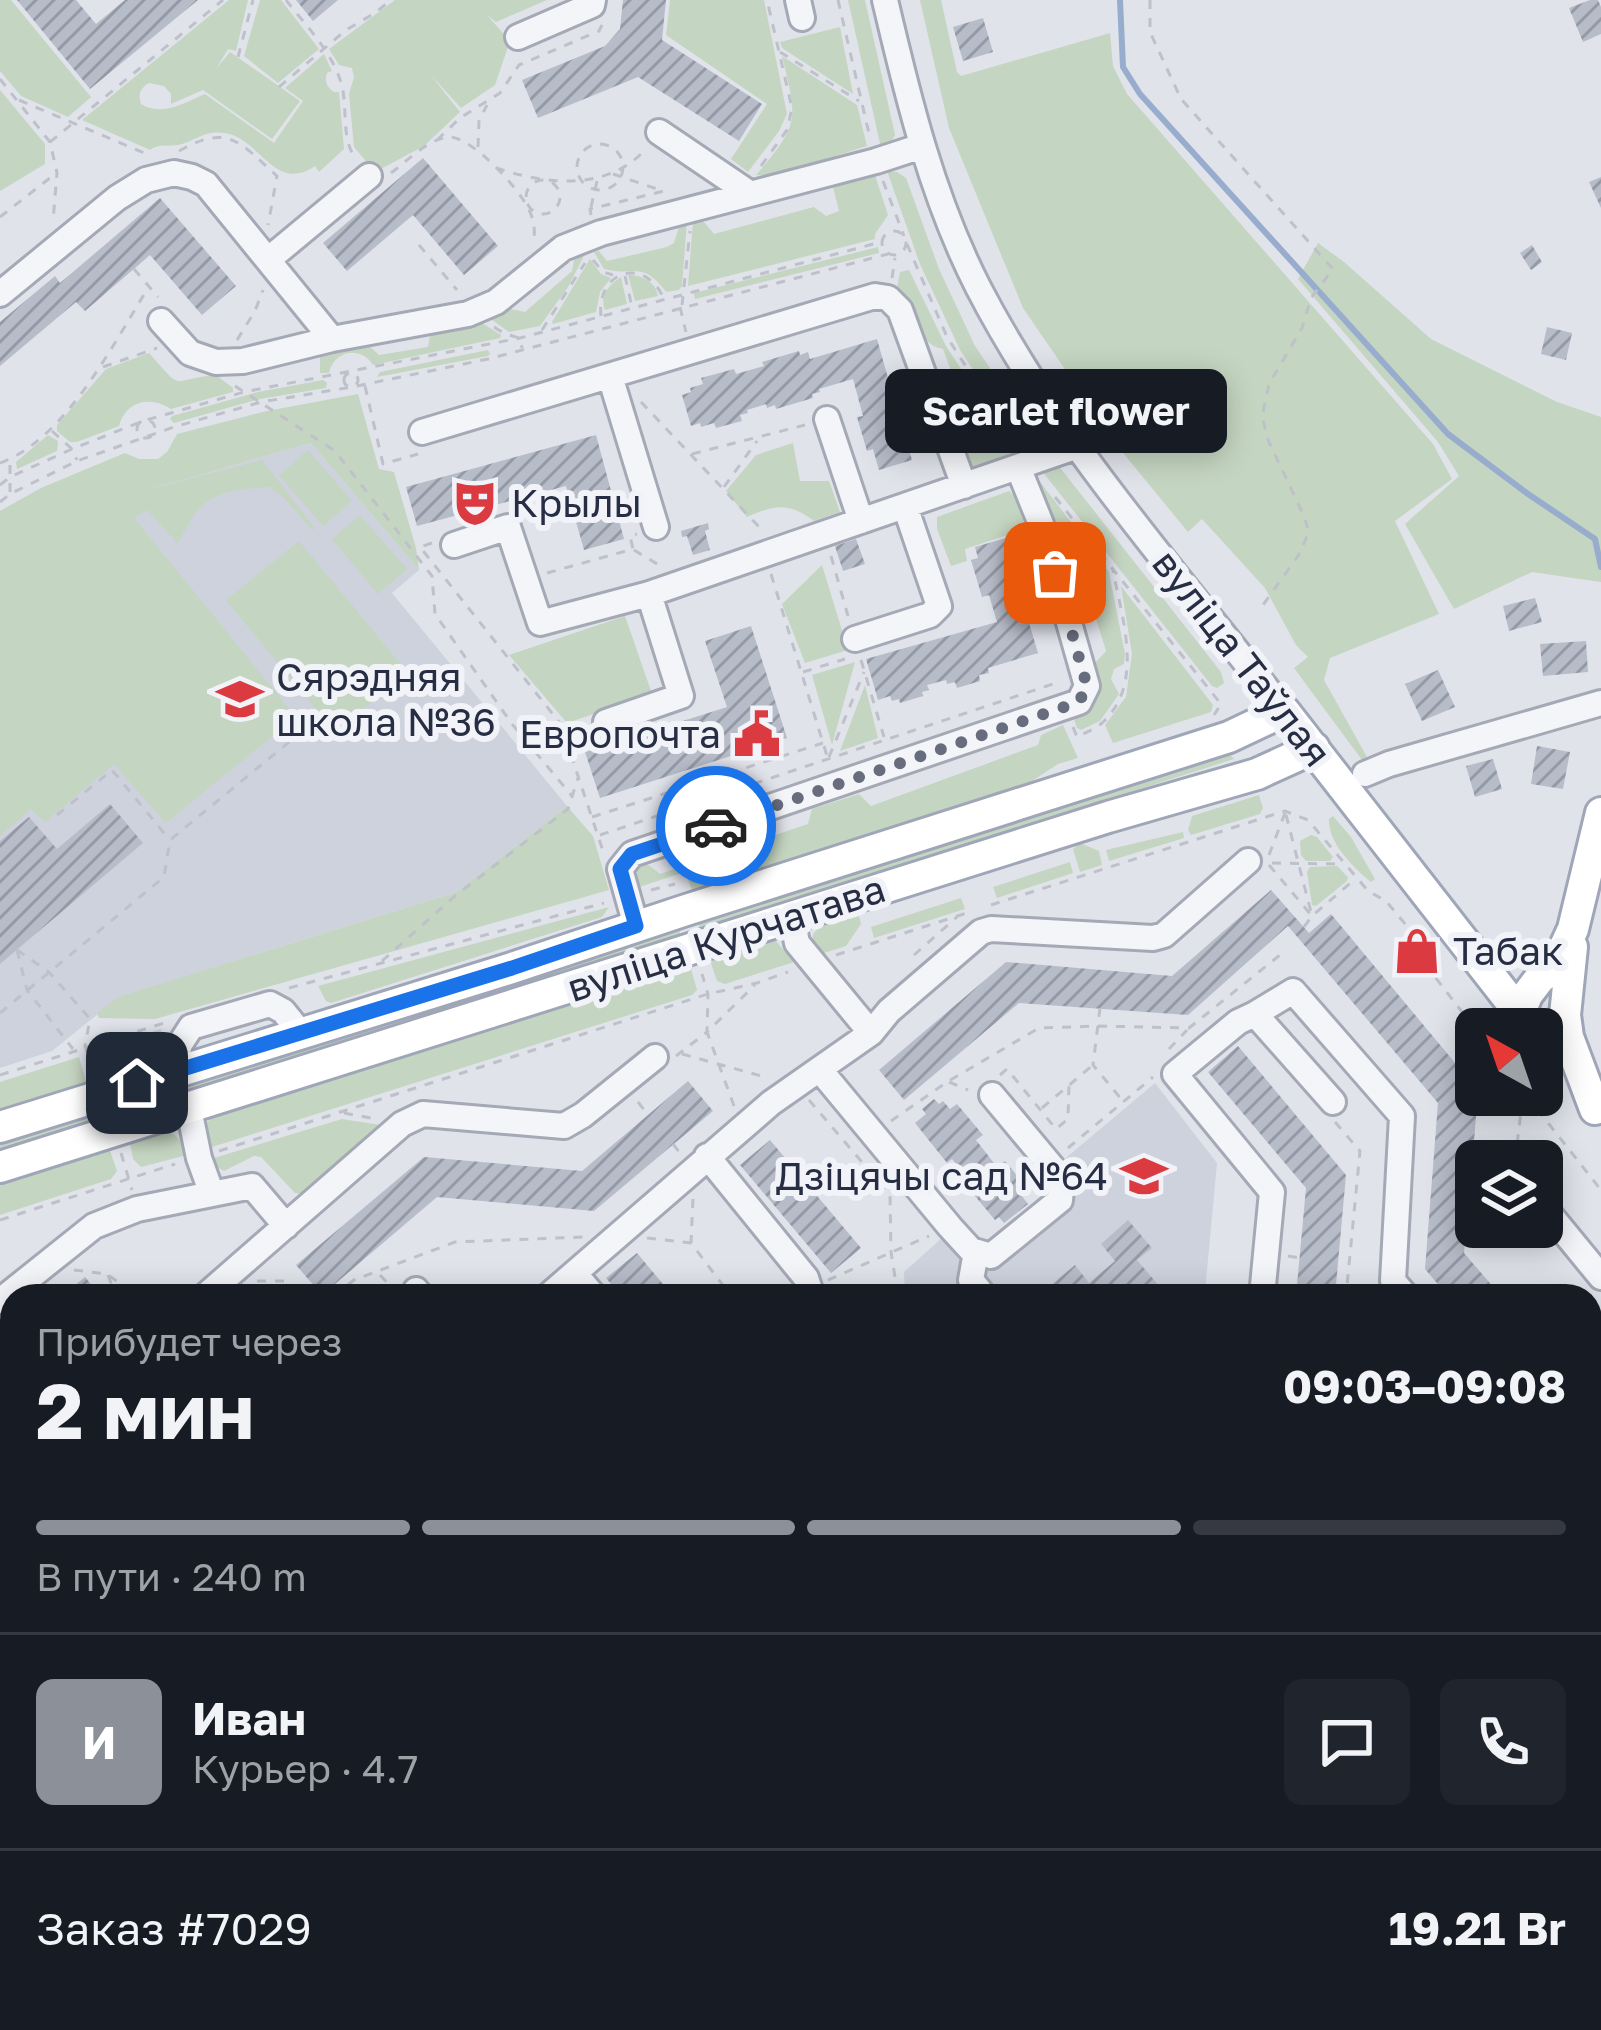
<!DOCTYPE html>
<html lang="ru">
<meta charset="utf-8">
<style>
body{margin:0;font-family:"Golos Text",sans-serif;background:#20242c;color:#f1f3f6;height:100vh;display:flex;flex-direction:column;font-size:45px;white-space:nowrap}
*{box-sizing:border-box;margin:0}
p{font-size:39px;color:#9ea1a6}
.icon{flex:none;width:66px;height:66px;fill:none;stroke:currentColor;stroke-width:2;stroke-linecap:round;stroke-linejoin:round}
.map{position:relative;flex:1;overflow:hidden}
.drawer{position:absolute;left:0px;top:1284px;width:1602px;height:747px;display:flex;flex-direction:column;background:#171b24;border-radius:36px 36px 0 0;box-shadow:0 6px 30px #0003}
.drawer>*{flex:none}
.needle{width:78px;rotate:320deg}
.buttons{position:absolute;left:1455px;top:1008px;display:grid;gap:24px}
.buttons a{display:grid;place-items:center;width:108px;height:108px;border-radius:18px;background:#171b24;box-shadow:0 6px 30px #0003;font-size:60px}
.pin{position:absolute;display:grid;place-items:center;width:102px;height:102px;color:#fff;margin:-51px;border-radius:24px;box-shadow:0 6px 18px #0006}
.courier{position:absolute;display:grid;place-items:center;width:120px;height:120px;margin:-60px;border:9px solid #1a73e8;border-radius:50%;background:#fff;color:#222;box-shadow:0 3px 15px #0007}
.bubble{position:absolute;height:84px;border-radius:18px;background:#171b24;box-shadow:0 6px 30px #0003;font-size:39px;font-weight:700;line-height:84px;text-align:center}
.head em{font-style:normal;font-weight:700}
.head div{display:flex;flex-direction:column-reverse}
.head{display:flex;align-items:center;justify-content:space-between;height:204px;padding:0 36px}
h1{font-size:78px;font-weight:700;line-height:90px}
.bar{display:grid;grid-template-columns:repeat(4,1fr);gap:18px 12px;align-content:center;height:144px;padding:0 36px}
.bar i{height:15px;border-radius:9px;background:#363941}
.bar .current{background:#8c9099}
.bar p{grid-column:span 4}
.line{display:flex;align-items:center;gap:30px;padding:0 36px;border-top:3px solid #363941}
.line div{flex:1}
.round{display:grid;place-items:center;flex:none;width:126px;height:126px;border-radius:18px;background:#20242c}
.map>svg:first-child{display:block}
.built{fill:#ced2dd}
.green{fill:#c4d5c1}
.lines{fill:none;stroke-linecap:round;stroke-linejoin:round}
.stream{stroke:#98acce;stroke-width:6}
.building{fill:url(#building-hatch)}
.minor-casing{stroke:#a5a9b6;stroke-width:30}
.major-casing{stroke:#9fa6b8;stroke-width:36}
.path{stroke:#bfc1ca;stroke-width:3;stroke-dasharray:9 9;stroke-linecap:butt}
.minor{stroke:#f4f5f9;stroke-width:24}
.major{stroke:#fff;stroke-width:30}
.done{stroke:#686d7e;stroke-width:12;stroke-dasharray:0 21.6}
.route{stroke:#1a73e8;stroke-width:15}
.labels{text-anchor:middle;stroke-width:12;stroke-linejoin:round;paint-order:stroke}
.poi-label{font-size:39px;fill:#272e44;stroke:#f1f3f8;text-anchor:start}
.street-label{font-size:39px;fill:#272e44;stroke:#f1f3f8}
</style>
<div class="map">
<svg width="1601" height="2030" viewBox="0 0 1601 2030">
<defs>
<pattern id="building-hatch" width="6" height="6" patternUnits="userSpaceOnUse" patternTransform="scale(3)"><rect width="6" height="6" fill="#b7bcc9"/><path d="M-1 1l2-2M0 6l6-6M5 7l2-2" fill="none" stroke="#9599a5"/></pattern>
</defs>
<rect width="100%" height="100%" fill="#e1e3eb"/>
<path class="built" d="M311 443 419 570 392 593 567 806 457 892 119 997 52 1051 0 1068V532Z
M1155 1083 1217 1163 1205 1292 1208 1296H905L904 1272 942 1238 965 1263 988 1268 1082 1190 1061 1162Z
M590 2019H956L965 2030H577Z"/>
<path class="green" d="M0 0H11L91 97 68 117 21 96 0 71Z
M229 0H248L236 51 228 49 216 69 230 52 300 101 272 139 203 90 171 104V94L164 86 149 83C140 89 138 93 141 104 162 117 184 103 205 94L274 143 303 101 285 88 324 54 332 71 327 73C324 82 327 87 334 92H339L344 149 319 172 315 166C274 194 260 137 224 133 202 130 196 142 177 145 165 147 161 143 150 150L82 120Z
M260 0H281L319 49 278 83 244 56Z
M395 0H547L496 22 487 15 510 41 495 85 461 108 430 74 460 112 424 146 375 172 354 147 349 94 354 77 352 68 339 65 329 49Z
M670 0H764L787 114 779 131 748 172 731 159 767 104 666 35Z
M848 0H865L895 135 890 144 881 148Z
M920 0H941L957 72 961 76 1110 33 1113 66 1127 94 1433 444 1452 479 1395 521 1439 614 1330 658 1324 680 1367 757 1362 760 1294 668 1308 657 1296 645 1265 588 1202 519 1188 532 1119 448 1023 308 949 128Z
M840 27 853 94 782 48 780 42Z
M782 56 857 105 867 146 773 176 756 175C801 123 797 120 782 56Z
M0 90 45 144V164L0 191Z
M887 171 897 172 906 178 939 269 975 346 1036 436 1035 446 1028 453 960 350 920 264Z
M874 172 888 215 875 234V239L688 286 693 221 704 222 714 234 814 207 826 216 839 211 833 187 834 182Z
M687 221 682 286 679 290 666 292C642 260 635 277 604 269L594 252 599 251 607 261 667 247 674 243 680 224Z
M1318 243 1344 262 1431 339 1557 402 1601 417V582L1532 572 1454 609 1405 524 1459 476 1438 442 1298 279Z
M878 247 879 253 695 299 694 293Z
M588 248 568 287 540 326 509 332 488 317 506 308 525 312 572 271 576 251Z
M590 259 601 274 611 278 600 292 596 312 553 324 552 322Z
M909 270 946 346 1015 451 971 469 964 462V451L974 446 977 440 943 349C919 345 920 321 910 303 907 298 901 292 897 287L900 272Z
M628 275C642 275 656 282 658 296L635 301Z
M621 277 627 304 605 310C599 295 609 285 621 277Z
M479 321 501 335 500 338 373 365C361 345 333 351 329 373H320V355L328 349 366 343 379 355 428 347 431 330Z
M488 350 490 354 488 356 377 377 380 372Z
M149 353C185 394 169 379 216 375L233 388V392L171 409C151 396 126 400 119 426L77 442H70L57 431V425L106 369Z
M323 380 327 383 326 388 260 399 174 423 170 419 172 416 258 392Z
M358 394 379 469 394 472 416 548 419 570 311 443 140 492 262 460 315 528 312 530 286 500 270 487C216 490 202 494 178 544L147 510 134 518 296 717 166 823 114 764 45 822 31 809 0 836V511L41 488 125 453 139 459H158L167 452 177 434 267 411Z
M48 435 58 441 57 451 17 469 16 462Z
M793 443 800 481H829L840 512 814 521C789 502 774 505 747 517L726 491 756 455Z
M308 450 352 501 323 526 279 475Z
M1058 465 1221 672 1224 683 1217 688 1212 686 1042 471Z
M1041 483 1109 572 1125 654 1124 664 1114 669 1111 679 1119 694 1100 721 1081 730 1077 728 1072 713 1095 685V663L1106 651 1066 522H1051L1048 519 1039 486Z
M1009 491 1015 496 1026 529 965 549 967 561 951 566 937 529V517Z
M360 515 407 569 378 594 332 539Z
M299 541 408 673 335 732 226 600Z
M822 565 848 650 805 663 782 604Z
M1121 586 1213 705 1211 712 1113 743 1105 725 1126 697 1132 654Z
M625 616 652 694 567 723 509 655Z
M855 662 832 745 812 675Z
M865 685 878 738 840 751Z
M1063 725 1078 758 1058 764 1029 783 693 893 685 872 633 889 631 871 646 863 660 874 808 824 812 809 859 794 871 806 1038 745 1041 735Z
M1229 753 1234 759 700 929 698 923Z
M1259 795 1263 808 1260 814 1191 835 1188 830 1192 816Z
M567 806 593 836 609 890 155 1019 99 1018 97 1013 118 997 457 892Z
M1333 816 1351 837 1375 879 1371 882C1353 867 1328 843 1329 819Z
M1183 832 1184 838 1109 861 1106 850Z
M1311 835 1317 837 1333 857 1330 861H1306L1301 855 1300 841Z
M1080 843 1099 851 1102 865 1080 872 1073 849Z
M1070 862 1073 873 997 898 993 887Z
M1337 866 1348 877 1347 881 1316 906 1312 905 1307 872 1310 867Z
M961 898 965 909 874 938 871 927Z
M609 907 602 917 331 1003 326 1001 318 986Z
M851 915 859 916 861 924 846 946 821 954C796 929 833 921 851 915Z
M679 929 681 936 416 1020 414 1014Z
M774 939 794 962 725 984 717 981 711 963 716 957Z
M690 965 697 990 692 995 209 1148 203 1130 206 1123 214 1116Z
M382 1024 384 1030 120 1114 118 1107Z
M161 1029 167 1047 135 1057 129 1039Z
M121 1042H124L130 1064 127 1072 108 1078C100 1070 93 1060 96 1048Z
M79 1057 87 1084 0 1110V1082Z
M95 1113 97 1120 0 1152V1144Z
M342 1119 387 1126 302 1194 295 1193 261 1157 254 1156 224 1171 212 1164 211 1159Z
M164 1131C179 1134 181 1141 187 1155L141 1167 133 1159 130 1143Z
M109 1148 117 1171 111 1179 0 1215V1185Z"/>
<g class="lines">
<path class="stream" d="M1120 0 1123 67 1140 94 1448 434 1528 494 1595 539 1601 567"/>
</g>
<path class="building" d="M17 0H76L96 24 125 0H198L90 89Z
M296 0H338L313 21Z
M623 0H666L662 40 762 104 739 141 638 77 538 118 522 80 605 46 620 29Z
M1590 0H1598L1601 7V34L1583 42 1569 8Z
M983 18 993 52 963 61 953 27Z
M423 158 498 246 464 275 413 215 347 271 323 243Z
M1601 177V208L1589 182Z
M160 198 236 286 202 315 150 255 85 311 76 302 0 366V322L55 276 60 283Z
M1532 245 1542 262 1531 270 1520 253Z
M1547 327 1572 333 1566 360 1541 354Z
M877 339 896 406 906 403 916 437 906 440 912 460 879 470 873 449 867 451 857 417 863 416 853 379 819 389 820 392 812 394 813 398 776 409 775 405 767 408 766 404 747 410 748 413 740 415 742 421 716 428 714 423 701 427 700 423 691 426 682 395 691 392 690 388 703 384 701 378 734 369 736 374 764 366 762 362 799 351 800 355 808 352 810 359Z
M596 435 624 539 584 550 566 486 417 526 406 487Z
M708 523 709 529 705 531 710 550 693 555 687 536 682 537 681 531Z
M1009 537 1012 548 1018 546 1020 552 1023 551 1031 577 1028 578 1029 583 1023 585 1026 595 1021 596 1038 653 988 668 989 673 979 675 980 681 957 688 955 682 947 684 946 680 927 685 929 690 922 692 923 696 900 703 899 699 892 701 890 696 878 700 866 659 997 622 989 595 982 597 971 560 978 558 975 547Z
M856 539 865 564 843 571 835 546Z
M1535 598 1542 622 1509 631 1503 606Z
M751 626 787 738 600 798 585 752 727 707 705 641Z
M1586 641 1588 672 1543 676 1540 644Z
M1438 670 1455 707 1422 721 1405 684Z
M1537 746 1570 752 1563 789 1531 784Z
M1493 759 1502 789 1475 797 1466 766Z
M110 804 143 843 0 964V841L29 817 57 849Z
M1271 890 1309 933 1331 914 1476 1088 1478 1095 1464 1253 1501 1296H1448L1425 1269 1438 1103 1288 926 1188 1015 1019 1003 904 1100 879 1070 1006 962 1172 976Z
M1238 1046 1346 1175 1335 1296H1296L1306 1188 1208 1072Z
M688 1081 713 1111 594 1211 437 1197 322 1295 296 1265 424 1157 582 1171Z
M934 1099 939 1104 943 1101 950 1109 957 1104 983 1135 976 1140 997 1167 1005 1161 1028 1189 1021 1195 1028 1204 1004 1223 999 1217 995 1220 969 1189 974 1186 952 1159 947 1163 915 1123 926 1114 922 1109Z
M770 1140 861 1248 831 1273 740 1165Z
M1128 1220 1152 1248 1137 1260 1160 1287 1149 1296H1038L1075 1265 1089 1283 1115 1261 1101 1244Z
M637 1253 673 1296H621L606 1278Z
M85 1277 101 1296H62Z
M835 1285 874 1288 873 1296H834Z
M12 1338V1390L0 1400V1348Z
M1590 1361 1601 1374V1427L1597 1431 1590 1422Z
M0 1545 12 1559V1620L0 1606Z
M1601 1896V1925L1590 1931V1902Z
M138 2019H191L200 2030H147Z
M319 2019H380L367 2030H306Z
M531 2019H585L572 2030H531L526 2023Z
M686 2019H689L698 2030H673Z
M714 2019H810L797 2030H707L717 2022Z
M811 2019H849L836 2030H820Z
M1038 2019H1090L1100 2030H1048Z"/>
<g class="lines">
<defs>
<path id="minor" d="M798 0 802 18
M885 0C908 98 932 197 978 287 1058 442 1178 574 1284 711
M518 37 592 5 593 0
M659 132 749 193
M269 259 369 176
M0 294 117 198 146 180 174 173 192 177 206 184 332 339
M161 321 190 353 216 362 243 361 332 339 468 314 496 302 563 248 601 233 876 161 922 146
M610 376 656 527
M827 419 861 521
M422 432 875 296 888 298 900 310 964 486
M454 545 508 527 540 623 649 594 1078 446
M855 639 930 615 939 606 905 506
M606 722 681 696 649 594
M1365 774 1389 764 1601 703
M636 926 620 869 632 854 1079 702 1087 686 1041 524 1018 467
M1255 1014 1238 1022 1175 1074 1272 1192 1262 1296
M871 1033 889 1011 981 932 991 929 1153 938 1164 935 1248 861
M820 1070 950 1227 971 1250 991 1256 1060 1200 1062 1179 992 1095
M173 1072 180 1044 191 1027 270 1004 283 1011 300 1032
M1333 1102 1255 1014 1293 991 1402 1116 1393 1281 1406 1296
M189 1109 199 1158 212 1194 252 1186 286 1226
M707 1156 806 1278 812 1296
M1542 1205 1601 1277
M976 1252 971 1280 984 1296
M575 1274 594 1296
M416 1290 421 1296
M205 1296 402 1124 423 1114 564 1126 583 1115 655 1057
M548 1296 771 1103 871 1033 797 943 792 917
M0 1301 94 1226 137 1209 212 1194
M1590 1457 1601 1450
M0 1651 12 1665
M0 1778 12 1768
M0 1988 12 2002
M26 2019 35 2030
M464 2019 473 2030
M1138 2019 1147 2030
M1303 2026 1304 2019
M251 2030 264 2019
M497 2030 510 2019
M603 2030 616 2019"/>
<path id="major" d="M1572 947 1565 1015 1568 1037 1595 1109
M1520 1013 1527 995 1540 978 1556 966 1573 929 1601 813
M0 1127 512 968 683 911 1229 737 1284 711 1532 1029
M0 1167 1108 817 1257 774 1314 748"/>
</defs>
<use href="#minor" class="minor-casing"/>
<use href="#major" class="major-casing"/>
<path class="path" d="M286 0C307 27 337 57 343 91 347 115 342 138 355 158
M838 0 870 138
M1150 0V32L1181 99 1333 269 1311 298 1302 328 1269 384 1262 416 1268 440 1303 514 1309 532 1298 556 1263 605
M780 52 859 101
M238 57 253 0
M0 79 50 142 57 173 53 221
M279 87 346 30 375 13 391 0
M19 100 149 155
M437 140 460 118 500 93 519 65 599 31 602 25
M50 142 223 0
M577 167a23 23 0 1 1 46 0a23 23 0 1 1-46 0Z
M478 147 479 121 487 105
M179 151C229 123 239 142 277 176L268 225
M761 166 787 130 792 108 767 0
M496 168C545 184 605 192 644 151
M391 173C406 162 428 139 448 137 471 135 522 191 530 212 534 221 535 230 534 240
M613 174 660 190
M526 197a17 17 0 1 1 34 0a17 17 0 1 1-34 0Z
M883 181 904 236
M591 207 597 181
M591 215 590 209 664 191
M0 217 55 174
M882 243a12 12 0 1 1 24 0a12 12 0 1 1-24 0Z
M907 244 947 337 1014 441
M419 245 457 290
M593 260 603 272 613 275
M134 269 158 297
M625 276 632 307
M892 278 895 258
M682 305 690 231
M680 307 686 332
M601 316C596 271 644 256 663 297
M494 327 505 334 520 338 522 348
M542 330 585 263
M237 340 255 311 263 290
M103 367 157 348
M344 380a7 7 0 1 1 14 0a7 7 0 1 1-14 0Z
M235 386 335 451 432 576 435 614 512 724 572 796
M365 386 383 464 418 454
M641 402 762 530
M137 429a9 9 0 1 1 18 0a9 9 0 1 1-18 0Z
M52 431 72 449 77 460
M692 454 805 425
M0 463C66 439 113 344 148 288
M0 485 10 477 72 449 143 421 244 392 520 338 881 242
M724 487 757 441
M10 492V460
M1055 497 1221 704 1214 715
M0 502 10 494 77 461 174 427 261 402 352 387 488 359 888 254
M432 543 420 547 575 742
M634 550 662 567
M831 556 848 616
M547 573 633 549 630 536 637 534
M771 574 828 759
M861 660 884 737
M803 672 845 659
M1073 727 1077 737C1085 733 1095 729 1102 723 1145 684 1122 619 1113 570
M594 738 568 746 604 854
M829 757 864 672
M57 815 112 770 169 839
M592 817 823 743
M600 835 1056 683
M1269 855 1285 813
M1272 863 1340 864
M1269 865 1312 916 1285 811
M651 890 675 884
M991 905 1285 811 1308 820 1368 891 1386 901 1426 949 1435 977 1476 1030
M1304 927 1312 916 1355 879
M17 950 49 972 90 1019 85 1046 93 1070
M17 950 27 990 73 1049
M836 955 970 912
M914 955 957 917
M382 961 455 896 568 809 578 778
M289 988 604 903
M1100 1008 1093 1065 1122 1100
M0 1013 164 877 170 840 294 738
M1169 1049 1187 1030
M682 1054 765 1077
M676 1056 707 1032 708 994 702 974
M0 1075 164 1023
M1000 1075 1007 1069 1056 1129 1068 1119 1069 1084
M949 1082 968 1090
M1526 1095 1601 1190
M809 1100 890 1195 891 1252 898 1296
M638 1102 648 1115
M734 1106 707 1032 755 985
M1042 1108 1093 1065
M344 1113 376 1119
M891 1121 947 1082 1039 1028 1099 1026 1189 1028 1280 955
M1335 1122 1360 1151 1346 1296
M673 1144 680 1153
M1068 1148 1153 1077
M219 1151 708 994 757 983 788 972
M121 1153 132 1190
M1515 1161 1523 1095
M1471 1172 1476 1173
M693 1199 691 1243 731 1296
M0 1220 175 1164
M647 1238 691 1243
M1288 1256 1300 1258
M74 1270 107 1274 137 1296
M108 1275 116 1296
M380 1275 394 1290
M828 1280 929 1236
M257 1281H285L297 1296
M334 1296 354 1280 455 1242 584 1237
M0 1448 12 1446
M0 1478 12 1491
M0 1708 12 1700
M0 1886 12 1879
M0 1904 12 1918
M98 2019 107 2030
M1002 2019 1012 2030"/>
<use href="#minor" class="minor"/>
<use href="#major" class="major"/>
</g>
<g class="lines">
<path class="done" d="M716 826 1079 702 1087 686 1055 573"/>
<path class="route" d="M137 1083 512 968 636 926 620 869 632 854 716 826"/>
</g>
<defs>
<symbol id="theatre-bare" viewBox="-9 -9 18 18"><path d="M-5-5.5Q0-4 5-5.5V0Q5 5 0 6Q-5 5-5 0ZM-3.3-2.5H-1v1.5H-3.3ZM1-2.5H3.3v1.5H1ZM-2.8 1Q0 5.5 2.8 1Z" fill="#db3b40" stroke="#f1f3f8" stroke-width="2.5" paint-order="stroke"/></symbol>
<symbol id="school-bare" viewBox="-9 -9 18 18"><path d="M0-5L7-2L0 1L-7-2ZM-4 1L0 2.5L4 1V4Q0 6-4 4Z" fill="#db3b40" stroke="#f1f3f8" stroke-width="2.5" paint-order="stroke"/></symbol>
<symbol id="civic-bare" viewBox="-9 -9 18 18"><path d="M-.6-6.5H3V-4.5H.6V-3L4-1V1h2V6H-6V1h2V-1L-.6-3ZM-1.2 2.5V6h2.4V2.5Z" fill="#db3b40" stroke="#f1f3f8" stroke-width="2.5" paint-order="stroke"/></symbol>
<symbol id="shop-bare" viewBox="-9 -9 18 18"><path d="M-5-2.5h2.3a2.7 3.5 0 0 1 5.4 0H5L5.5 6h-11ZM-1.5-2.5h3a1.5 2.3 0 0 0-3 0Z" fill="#db3b40" stroke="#f1f3f8" stroke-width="2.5" paint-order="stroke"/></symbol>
</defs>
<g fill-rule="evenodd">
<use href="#theatre-bare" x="442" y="470" width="66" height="66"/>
<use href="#school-bare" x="207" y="666" width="66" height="66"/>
<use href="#civic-bare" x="724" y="701" width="66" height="66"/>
<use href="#shop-bare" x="1384" y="918" width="66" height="66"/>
<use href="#school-bare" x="1111" y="1143" width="66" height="66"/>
</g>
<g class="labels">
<g class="poi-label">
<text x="511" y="517">Крылы</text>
<text x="276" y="691">Сярэдняя<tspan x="276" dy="45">школа №36</tspan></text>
<text x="721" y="748" text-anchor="end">Европочта</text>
<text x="1453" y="965">Табак</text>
<text x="1108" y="1190" text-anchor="end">Дзіцячы сад №64</text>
</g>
<g class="street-label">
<text transform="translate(1242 658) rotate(52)" y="14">вуліца Таўлая</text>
<text transform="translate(726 938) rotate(-18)" y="14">вуліца Курчатава</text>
</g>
</g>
</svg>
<div class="buttons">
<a><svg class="needle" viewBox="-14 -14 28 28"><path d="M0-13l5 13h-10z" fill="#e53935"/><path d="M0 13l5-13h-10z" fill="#9ea1a6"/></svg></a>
<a><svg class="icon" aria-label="layers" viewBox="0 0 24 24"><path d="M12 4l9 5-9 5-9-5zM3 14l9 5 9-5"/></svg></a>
</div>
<div class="pin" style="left:1055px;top:573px;background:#ea580c"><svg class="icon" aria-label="bag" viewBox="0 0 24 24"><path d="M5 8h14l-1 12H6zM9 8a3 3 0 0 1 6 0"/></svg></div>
<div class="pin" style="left:137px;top:1083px;background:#1f2937"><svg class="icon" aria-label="home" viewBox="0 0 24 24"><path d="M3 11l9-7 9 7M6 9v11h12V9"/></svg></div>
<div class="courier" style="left:716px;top:826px"><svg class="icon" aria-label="car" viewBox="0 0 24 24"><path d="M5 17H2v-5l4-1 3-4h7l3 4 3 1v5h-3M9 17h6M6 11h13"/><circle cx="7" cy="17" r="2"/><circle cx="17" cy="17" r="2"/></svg></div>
<div class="bubble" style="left:885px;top:369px;width:342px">Scarlet flower</div>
<section class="drawer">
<div class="head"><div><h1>2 мин</h1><p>Прибудет через</p></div><em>09:03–09:08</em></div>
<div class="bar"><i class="current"></i><i class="current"></i><i class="current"></i><i></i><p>В пути · 240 m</p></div>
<div class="line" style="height:216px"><b class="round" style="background:#8c9099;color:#fff">И</b><div><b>Иван</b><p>Курьер · 4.7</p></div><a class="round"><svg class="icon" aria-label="chat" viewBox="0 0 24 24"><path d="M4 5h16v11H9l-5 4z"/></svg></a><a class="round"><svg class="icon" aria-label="phone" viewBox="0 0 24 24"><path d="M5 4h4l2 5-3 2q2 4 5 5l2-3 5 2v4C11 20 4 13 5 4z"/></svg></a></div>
<div class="line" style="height:156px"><div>Заказ #7029</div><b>19.21 Br</b></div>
</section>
</div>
